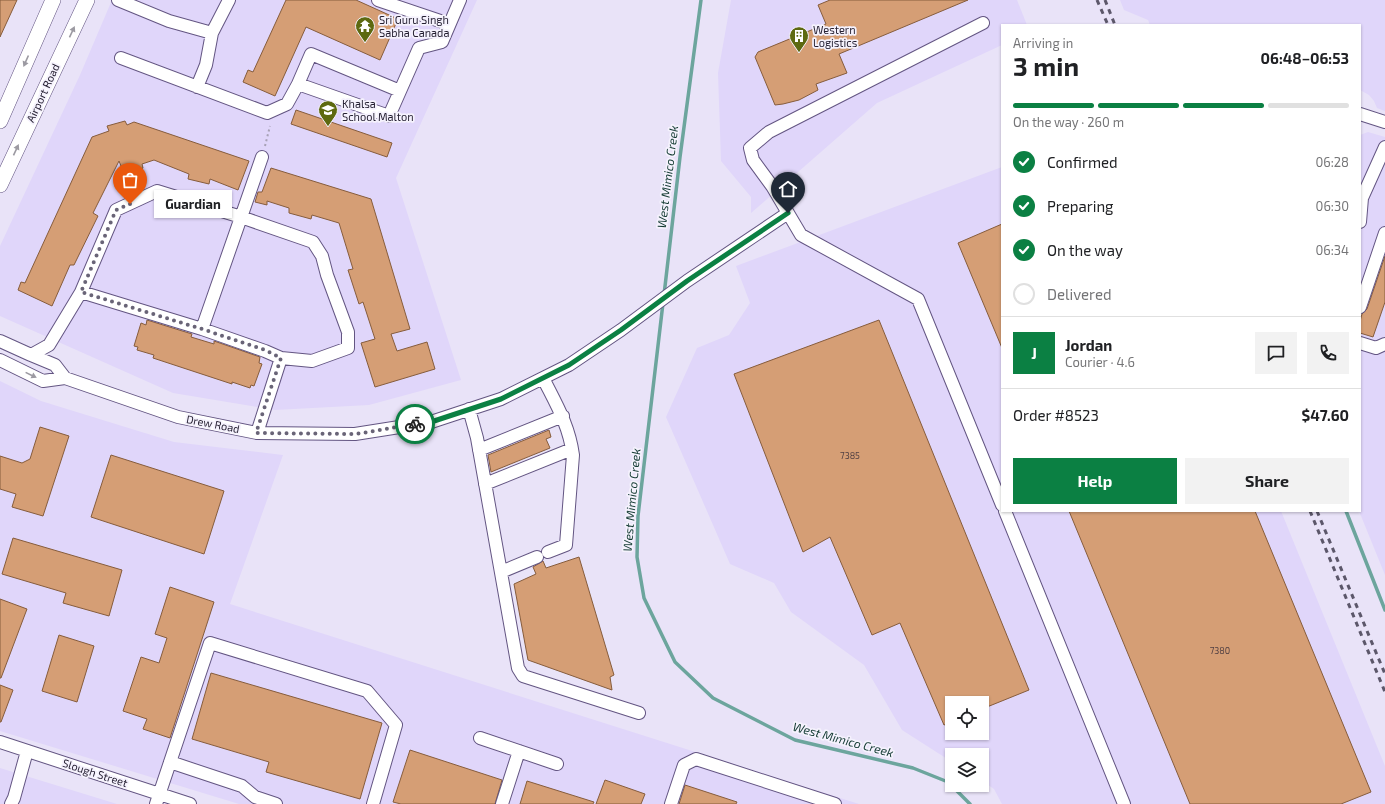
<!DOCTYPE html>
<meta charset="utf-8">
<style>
body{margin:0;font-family:"Exo 2",sans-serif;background:#f2f2f2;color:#202124;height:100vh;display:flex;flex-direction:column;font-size:15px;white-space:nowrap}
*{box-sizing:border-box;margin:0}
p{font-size:13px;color:#757577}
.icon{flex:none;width:22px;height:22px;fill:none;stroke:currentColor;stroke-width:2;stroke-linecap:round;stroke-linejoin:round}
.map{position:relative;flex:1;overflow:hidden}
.details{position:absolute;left:1001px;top:24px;width:360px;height:488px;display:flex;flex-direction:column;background:#fff;border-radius:0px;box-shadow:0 1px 3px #0004}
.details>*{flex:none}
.controls{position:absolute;left:945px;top:696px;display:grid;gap:8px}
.controls a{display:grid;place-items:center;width:44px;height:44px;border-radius:0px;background:#fff;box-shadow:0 1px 3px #0004;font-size:20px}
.pin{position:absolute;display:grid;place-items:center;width:34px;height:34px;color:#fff;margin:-41px -17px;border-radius:50% 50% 50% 0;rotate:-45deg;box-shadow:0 0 4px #0007}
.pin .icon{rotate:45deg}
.courier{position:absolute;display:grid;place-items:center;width:40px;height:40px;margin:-20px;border:3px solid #0b8043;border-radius:50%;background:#fff;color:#222;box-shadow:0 1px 5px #0007}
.bubble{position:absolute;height:28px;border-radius:0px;background:#fff;box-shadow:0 1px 3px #0004;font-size:13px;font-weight:700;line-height:28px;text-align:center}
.headline em{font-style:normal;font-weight:700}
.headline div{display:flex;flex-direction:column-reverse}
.headline{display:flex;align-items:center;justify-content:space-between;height:68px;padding:0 12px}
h1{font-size:26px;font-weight:700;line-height:30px}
.bar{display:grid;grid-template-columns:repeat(4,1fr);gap:6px 4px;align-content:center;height:48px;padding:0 12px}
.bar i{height:5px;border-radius:3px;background:#e0e0e0}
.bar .on{background:#0b8043}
.bar p{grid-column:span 4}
.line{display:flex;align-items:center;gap:10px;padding:0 12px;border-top:1px solid #e0e0e0}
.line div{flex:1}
.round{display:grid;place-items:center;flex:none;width:42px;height:42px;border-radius:0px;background:#f2f2f2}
ol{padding:0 12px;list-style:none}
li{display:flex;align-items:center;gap:12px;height:44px}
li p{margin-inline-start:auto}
li .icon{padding:4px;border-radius:50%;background:#0b8043;color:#fff;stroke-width:4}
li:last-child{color:#757577}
li i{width:22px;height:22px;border:2px solid #e0e0e0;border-radius:50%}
.cta{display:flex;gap:8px;margin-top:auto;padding:8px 12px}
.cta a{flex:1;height:46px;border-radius:0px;background:#0b8043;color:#fff;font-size:16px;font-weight:700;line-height:46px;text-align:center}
.cta a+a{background:#f2f2f2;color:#202124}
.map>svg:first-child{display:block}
.built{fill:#e0d6fa;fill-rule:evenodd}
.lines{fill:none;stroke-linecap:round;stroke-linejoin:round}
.stream{stroke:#6ca59d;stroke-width:3.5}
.building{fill:#d59e75;stroke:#865c3c}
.minor-casing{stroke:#635582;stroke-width:14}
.major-casing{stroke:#635582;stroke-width:16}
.path{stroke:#a7a1b5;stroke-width:2;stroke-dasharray:2 3;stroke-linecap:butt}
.minor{stroke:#fff;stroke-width:12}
.major{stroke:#fff;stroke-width:15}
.rail{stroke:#5c576a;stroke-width:3;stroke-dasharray:5 5;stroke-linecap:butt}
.oneway{fill:#9c9aa2}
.done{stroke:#696477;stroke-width:4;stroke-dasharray:0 7.2}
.route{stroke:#0b8043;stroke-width:5}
.labels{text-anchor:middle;stroke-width:3.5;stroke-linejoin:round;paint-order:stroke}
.number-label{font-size:9px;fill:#503f42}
.poi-label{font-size:11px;fill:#241f31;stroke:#f5f2fd;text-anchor:start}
.street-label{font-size:11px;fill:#241f31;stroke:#f5f2fd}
.water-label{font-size:12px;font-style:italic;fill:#133a32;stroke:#f5f2fd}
</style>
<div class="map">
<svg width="1385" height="804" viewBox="0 0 1385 804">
<rect width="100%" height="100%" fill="#e9e3f8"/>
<path class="built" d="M112 0H477L396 178 461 380 369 405 275 410 173 393 0 316V246L80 75Z
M731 0H1017L1027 25H1002V45L877 103 751 213V197L721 161 718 73Z
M1120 0H1385V111L1377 108 1374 101 1369 95 1360 90V25H1150L1148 20 1124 10Z
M1368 132 1385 137V575L1359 511 1360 135Z
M1002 167V511H1281L1385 766V804H1002L994 789 982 781V755H952V762L902 730 864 665 791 612 774 583 730 564 666 417 697 348 729 335 750 303 736 266ZM952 703H982V733H952Z
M0 381 41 401 174 442 283 455 230 604 859 804H239L0 731Z
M0 768 117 804H0Z"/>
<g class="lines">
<path class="stream" d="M664 295 680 157 701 0
M663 303 638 516 637 557 644 598 675 662 713 698 795 740 913 768 948 782 970 804
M1346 511 1385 610"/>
</g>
<path class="building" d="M0 0H17L0 37Z
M286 0H356L398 19 380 60 306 27 275 96 243 82 248 70 253 72Z
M830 0H968L839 54 847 73 816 84 818 90 799 100 783 104 775 105 755 57 758 52 826 24 818 5Z
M296 110 392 143 387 157 291 124Z
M125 121 127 125 134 122 249 161 238 190 210 179 209 184 188 179 189 174 154 160 142 164 143 168 125 176 119 161 93 213 98 216 74 265H70L52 306 18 290 21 282 25 283 92 137 109 131 107 126Z
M271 168 371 199 410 329 391 334 397 351 427 342 435 369 375 387 361 343 375 339 363 302 359 304 348 270 353 269 339 223 312 215 311 219 289 213V208L267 201V205L255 202 258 192H262Z
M1002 224V348L958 243Z
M1385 256V302L1373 337 1360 333V321L1362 314 1367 309Z
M147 320 192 334 191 337 214 344V341L260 357 259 363 262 364 254 386 251 385 250 388 232 382V384L153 358 154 355 137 350 138 347 134 346 141 323 146 325Z
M879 320 1029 690 982 709V703H952V722L944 725 900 623 872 635 830 537 803 552 734 374Z
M40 427 69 436 43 516 12 507 16 494 0 489V456L22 463 30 459Z
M549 430 551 437 546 439 550 448 491 472 488 455Z
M111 455 224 491 204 554 91 517Z
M1069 511H1255L1371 792 1341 804H1190Z
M13 538 122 570 109 616 63 603 66 593 2 574Z
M579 557 614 675 610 677 612 690 528 660 514 584 536 574 533 567 543 561 546 568Z
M170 587 214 602 170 738 143 729 147 719 123 711 141 657 159 663 167 638 155 634Z
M0 599 27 609 1 678H0Z
M59 635 94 646 77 702 42 691Z
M211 673 382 723 360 799 266 772 269 762 192 739Z
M0 685 13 690 1 722H0Z
M410 750 502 780 495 804H401L393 802Z
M605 780 645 794 641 804H596Z
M527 781 594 802 593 804H520Z
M685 785 737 802 736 804H679Z"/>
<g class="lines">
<defs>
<path id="minor" d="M118 0 169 21 212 33 229 0
M378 0 449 24
M983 23 769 132 750 148 753 160 772 186 801 235 918 299 1002 505
M121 58 267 113 287 104 298 84 389 116 419 48 442 42 460 0
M298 84 311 54 400 91
M197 87 206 65 212 33
M1360 114 1385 122
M1360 222 1362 198 1385 147
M81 292 116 210 157 191 238 216 313 242 322 256 327 275 348 332V348L312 361 281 358
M1360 307 1385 233
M202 329 262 157
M0 341 31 355 55 365 65 378
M1360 343 1376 348 1385 344
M31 355 49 345 81 292 202 329 265 351 281 358 257 433
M0 360 43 381 65 378 178 417 257 433 355 434 431 422 501 399 569 365 621 330 687 281 788 213
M543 378C556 404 569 425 573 455L566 545 548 552
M469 409 477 438 518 668 523 676 639 713
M479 450 563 416
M485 484 572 449
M1005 511 1124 804
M501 572 537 557
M480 738 557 764
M0 742 190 804
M170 762 242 786 255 797 276 804
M11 804 14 798 27 751
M156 804 210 643 367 691 396 725 373 804
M502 804 519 751
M671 804 684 765 696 759 835 804"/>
<path id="major" d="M0 121 53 0
M0 185 87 0"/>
</defs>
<use href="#minor" class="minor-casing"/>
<use href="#major" class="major-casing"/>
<path class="path" d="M265 146 270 126"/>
<use href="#minor" class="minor"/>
<use href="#major" class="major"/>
<path class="rail" d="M1097 0 1108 25
M1105 0 1115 25
M1310 511 1385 692
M1317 511 1385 674"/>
</g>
<defs><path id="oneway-solid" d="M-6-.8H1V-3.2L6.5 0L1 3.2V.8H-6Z"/></defs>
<g class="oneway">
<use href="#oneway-solid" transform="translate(72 32) rotate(-65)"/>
<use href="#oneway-solid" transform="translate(26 61) rotate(114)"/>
<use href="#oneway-solid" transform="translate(16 150) rotate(-65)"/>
<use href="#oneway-solid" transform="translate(31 375) rotate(26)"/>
</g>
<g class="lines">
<path class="done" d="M130 204 116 210 81 292 202 329 265 350 281 358 256 433 356 434 415 424"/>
<path class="route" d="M415 424 431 422 501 399 569 365 621 330 687 281 788 213"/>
</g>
<defs>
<symbol id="temple-pin" viewBox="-11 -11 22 30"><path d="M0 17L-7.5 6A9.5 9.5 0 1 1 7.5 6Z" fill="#5d6910" stroke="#f5f2fd"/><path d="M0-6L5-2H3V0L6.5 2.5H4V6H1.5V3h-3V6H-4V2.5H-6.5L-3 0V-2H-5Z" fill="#fff"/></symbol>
<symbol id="building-pin" viewBox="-11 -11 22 30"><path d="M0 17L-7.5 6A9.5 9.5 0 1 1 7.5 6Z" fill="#5d6910" stroke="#f5f2fd"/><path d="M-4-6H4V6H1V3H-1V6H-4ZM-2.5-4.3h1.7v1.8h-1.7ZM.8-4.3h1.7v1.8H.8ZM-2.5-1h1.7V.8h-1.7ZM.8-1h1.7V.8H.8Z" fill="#fff"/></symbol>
<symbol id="school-pin" viewBox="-11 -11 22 30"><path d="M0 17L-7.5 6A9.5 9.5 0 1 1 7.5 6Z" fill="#5d6910" stroke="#f5f2fd"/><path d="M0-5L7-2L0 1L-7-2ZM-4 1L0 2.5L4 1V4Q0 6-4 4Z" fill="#fff"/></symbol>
</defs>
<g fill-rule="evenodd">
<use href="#temple-pin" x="354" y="15" width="22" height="30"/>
<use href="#building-pin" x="788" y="25" width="22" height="30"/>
<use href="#school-pin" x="317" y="99" width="22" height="30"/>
</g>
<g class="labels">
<g class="number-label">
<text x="850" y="459">7385</text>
<text x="1220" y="654">7380</text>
</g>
<g class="poi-label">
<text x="379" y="24">Sri Guru Singh<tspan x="379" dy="13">Sabha Canada</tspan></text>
<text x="813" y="34">Western<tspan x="813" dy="13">Logistics</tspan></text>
<text x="342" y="108">Khalsa<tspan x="342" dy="13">School Malton</tspan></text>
</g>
<g class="street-label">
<text transform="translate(43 93) rotate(-65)" y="4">Airport Road</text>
<text transform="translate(213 424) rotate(11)" y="4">Drew Road</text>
<text transform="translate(95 773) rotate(18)" y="4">Slough Street</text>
</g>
<g class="water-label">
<text transform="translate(668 177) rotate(-83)" y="4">West Mimico Creek</text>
<text transform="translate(632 500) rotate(-85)" y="4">West Mimico Creek</text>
<text transform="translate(843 740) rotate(15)" y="4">West Mimico Creek</text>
</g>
</g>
</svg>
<div class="controls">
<a><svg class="icon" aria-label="locate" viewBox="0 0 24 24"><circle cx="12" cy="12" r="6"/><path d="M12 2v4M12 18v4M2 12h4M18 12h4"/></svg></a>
<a><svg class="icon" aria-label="layers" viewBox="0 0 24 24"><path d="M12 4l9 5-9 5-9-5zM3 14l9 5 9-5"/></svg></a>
</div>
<div class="pin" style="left:130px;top:204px;background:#ea580c"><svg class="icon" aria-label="bag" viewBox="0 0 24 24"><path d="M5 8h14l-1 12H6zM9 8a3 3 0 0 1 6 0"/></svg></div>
<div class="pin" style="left:788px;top:213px;background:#1f2937"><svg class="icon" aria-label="home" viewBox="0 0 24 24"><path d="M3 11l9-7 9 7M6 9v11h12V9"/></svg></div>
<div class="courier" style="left:415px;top:424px"><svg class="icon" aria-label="bike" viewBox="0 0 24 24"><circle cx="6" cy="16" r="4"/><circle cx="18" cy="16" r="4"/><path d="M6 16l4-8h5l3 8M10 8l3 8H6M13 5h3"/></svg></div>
<div class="bubble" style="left:154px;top:190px;width:78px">Guardian</div>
<section class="details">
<div class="headline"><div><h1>3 min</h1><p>Arriving in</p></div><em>06:48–06:53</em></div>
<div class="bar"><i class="on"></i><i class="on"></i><i class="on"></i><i></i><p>On the way · 260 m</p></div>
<ol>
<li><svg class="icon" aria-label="check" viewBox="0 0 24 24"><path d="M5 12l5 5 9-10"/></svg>Confirmed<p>06:28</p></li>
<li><svg class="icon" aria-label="check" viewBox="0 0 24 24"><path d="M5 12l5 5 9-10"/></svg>Preparing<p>06:30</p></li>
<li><svg class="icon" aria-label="check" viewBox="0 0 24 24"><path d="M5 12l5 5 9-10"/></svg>On the way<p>06:34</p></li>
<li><i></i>Delivered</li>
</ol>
<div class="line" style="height:72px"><b class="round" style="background:#0b8043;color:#fff">J</b><div><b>Jordan</b><p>Courier · 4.6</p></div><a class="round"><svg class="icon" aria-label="chat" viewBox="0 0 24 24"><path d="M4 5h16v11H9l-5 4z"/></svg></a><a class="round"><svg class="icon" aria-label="phone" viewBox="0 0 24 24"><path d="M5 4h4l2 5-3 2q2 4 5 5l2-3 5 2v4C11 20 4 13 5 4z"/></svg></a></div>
<div class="line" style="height:52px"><div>Order #8523</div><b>$47.60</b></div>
<div class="cta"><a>Help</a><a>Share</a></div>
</section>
</div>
